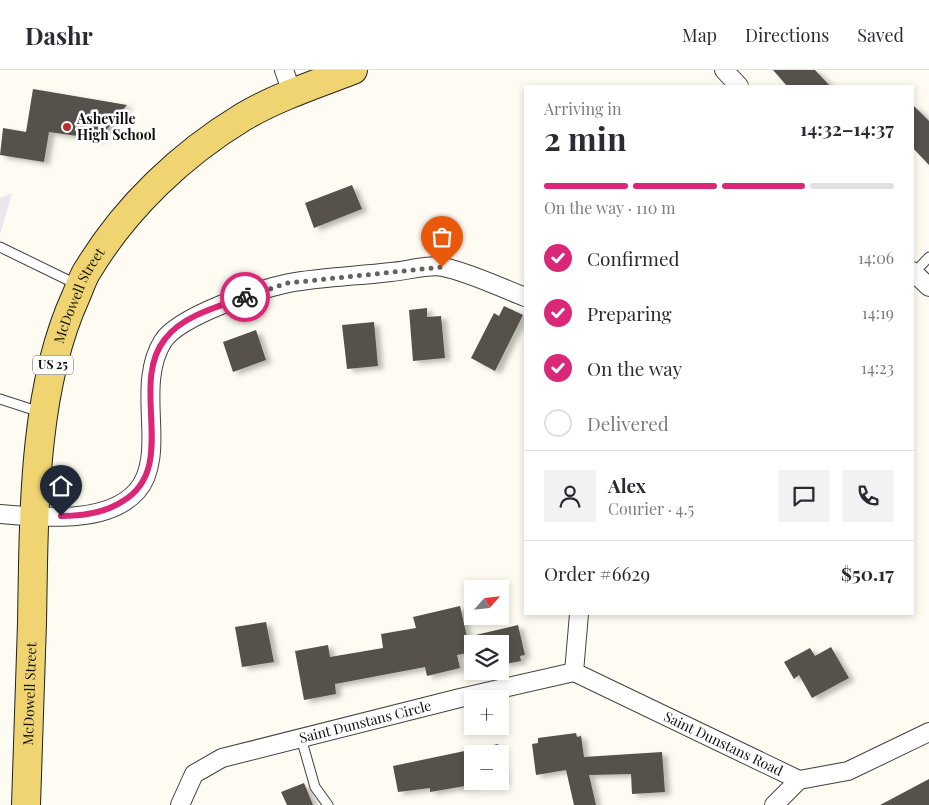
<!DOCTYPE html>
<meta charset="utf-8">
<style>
body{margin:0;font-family:"Playfair Display",serif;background:#f2f2f3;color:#2b2b33;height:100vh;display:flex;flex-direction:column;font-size:19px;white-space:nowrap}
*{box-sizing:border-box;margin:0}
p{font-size:16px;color:#7c7c81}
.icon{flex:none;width:28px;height:28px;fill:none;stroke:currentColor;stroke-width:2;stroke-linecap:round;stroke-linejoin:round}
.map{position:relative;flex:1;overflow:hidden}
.sheet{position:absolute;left:524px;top:15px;width:390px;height:530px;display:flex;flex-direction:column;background:#fff;border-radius:0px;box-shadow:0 2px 8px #0003}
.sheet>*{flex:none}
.needle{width:32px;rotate:63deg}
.fabs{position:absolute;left:464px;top:510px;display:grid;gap:10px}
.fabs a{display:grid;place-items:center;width:45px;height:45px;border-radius:0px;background:#fff;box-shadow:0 2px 8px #0003;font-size:25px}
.pin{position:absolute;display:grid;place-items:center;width:42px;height:42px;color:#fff;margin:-51px -21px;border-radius:50% 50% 50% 0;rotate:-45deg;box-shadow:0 0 5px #0007}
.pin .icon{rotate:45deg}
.courier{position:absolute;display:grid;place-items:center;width:50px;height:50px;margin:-25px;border:4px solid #db2777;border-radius:50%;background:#fff;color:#222;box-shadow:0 1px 6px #0007}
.headline em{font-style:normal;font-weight:700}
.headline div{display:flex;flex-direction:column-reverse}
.headline{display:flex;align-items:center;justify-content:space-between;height:85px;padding:0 20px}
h1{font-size:32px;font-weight:700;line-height:38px}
.bar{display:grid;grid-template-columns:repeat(4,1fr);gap:8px 5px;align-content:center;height:60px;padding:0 20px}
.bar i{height:6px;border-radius:4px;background:#e1e1e2}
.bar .selected{background:#db2777}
.bar p{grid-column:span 4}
.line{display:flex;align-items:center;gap:12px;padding:0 20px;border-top:1px solid #e1e1e2}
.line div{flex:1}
.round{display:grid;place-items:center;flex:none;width:52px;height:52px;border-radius:0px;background:#f2f2f3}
ol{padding:0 20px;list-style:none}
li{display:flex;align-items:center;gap:15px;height:55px}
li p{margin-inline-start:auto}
li .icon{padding:5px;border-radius:50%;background:#db2777;color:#fff;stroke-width:4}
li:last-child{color:#7c7c81}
li i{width:28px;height:28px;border:2px solid #e1e1e2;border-radius:50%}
header{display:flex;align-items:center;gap:30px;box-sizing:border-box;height:70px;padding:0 25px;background:#fff;border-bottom:1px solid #e1e1e2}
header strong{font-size:24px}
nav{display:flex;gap:28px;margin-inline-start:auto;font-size:18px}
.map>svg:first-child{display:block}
.industrial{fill:#ece5ed}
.building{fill:#57514c;filter:url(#shadow)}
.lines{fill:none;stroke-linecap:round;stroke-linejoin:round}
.lane-casing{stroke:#424242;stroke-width:11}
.street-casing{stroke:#424242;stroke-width:20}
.primary-casing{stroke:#202020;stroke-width:30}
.lane{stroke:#fff;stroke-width:9}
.street{stroke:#fff;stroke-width:18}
.primary{stroke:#f0d471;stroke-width:28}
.done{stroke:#63625e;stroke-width:5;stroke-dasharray:0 9}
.route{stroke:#db2777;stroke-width:6}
.poi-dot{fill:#b82f32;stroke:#fff;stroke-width:2}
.labels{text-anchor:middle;stroke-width:5;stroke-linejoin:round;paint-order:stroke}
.shield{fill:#fff;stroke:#575757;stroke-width:1}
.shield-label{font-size:12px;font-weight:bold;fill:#0f0f0f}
.poi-label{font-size:14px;font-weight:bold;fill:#0f0f0f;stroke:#fff;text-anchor:start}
.street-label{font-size:14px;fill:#0f0f0f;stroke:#fff}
</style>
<header>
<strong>Dashr</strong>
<nav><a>Map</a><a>Directions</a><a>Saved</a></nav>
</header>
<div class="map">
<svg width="929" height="735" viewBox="0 0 929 735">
<defs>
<filter id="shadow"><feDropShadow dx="5.5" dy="3" stdDeviation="2.5" flood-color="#0004"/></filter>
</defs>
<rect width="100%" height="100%" fill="#fefcf2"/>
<path class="industrial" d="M12 123 0 165V128Z"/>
<path class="building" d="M773 0H815L830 16H787Z
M33 19 127 35 99 69 49 62 44 92 0 85 3 58 26 62Z
M912 34 929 51V95L912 77Z
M352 115 362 139 314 158 305 133Z
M504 236 523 245 495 301 471 288 494 243 499 246Z
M427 238V247L441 246 445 288 413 291 409 240Z
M374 252 378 296 347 299 342 255Z
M256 260 266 290 233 302 223 272Z
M460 536 467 567 518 555 525 585 520 586 521 591 505 594 504 588 500 589V574H472V582L457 585 460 598 427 606 425 597 335 614 336 624 304 630 295 581 328 575 330 587 383 578 381 564 416 558 413 547Z
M266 552 274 592 242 597 235 557Z
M831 577 849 608 812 628 799 605 794 609 784 592 810 578 815 586Z
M576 663 577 667 581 666 584 687 662 682 665 722 632 724 631 704 589 705 596 735H574L566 700 536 705 532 674 538 673V668Z
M498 674 500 684H472V711H494L430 722V718L398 722 393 696Z
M500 686 504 710H500Z
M929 709V735H880Z
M304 713 313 735H287L281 722Z"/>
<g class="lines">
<defs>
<path id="lane" d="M0 177 78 215
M914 203 929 187
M0 329 40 342
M301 668 315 717 328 735"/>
<g id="street">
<path d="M284 0 292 23"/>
<path d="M724 0 739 16"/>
<path d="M912 201 929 217"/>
<path d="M0 444C41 447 107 455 137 421 153 403 152 373 151 351 150 324 148 295 163 271 179 246 260 219 289 213 322 207 357 206 391 202 405 201 430 194 443 197 471 203 499 217 525 227"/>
<path id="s1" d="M579 544 574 602 799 710 848 701 929 662"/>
<path id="s2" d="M180 735 194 704 222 688 460 628 574 602"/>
<path d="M774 735 799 710"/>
</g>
<g id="primary">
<path id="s3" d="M26 735C28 674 30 614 32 553 34 448 32 322 76 226 80 217 83 206 89 198 126 137 182 84 243 47 277 27 316 14 353 0"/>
</g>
</defs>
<use href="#lane" class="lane-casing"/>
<use href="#street" class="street-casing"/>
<use href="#primary" class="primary-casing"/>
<use href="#lane" class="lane"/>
<use href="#street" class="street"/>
<use href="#primary" class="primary"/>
</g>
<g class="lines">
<path class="done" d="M245 227 288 213 442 197"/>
<path class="route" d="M61 446C82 446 105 443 123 431 180 397 128 315 165 269 182 246 219 236 245 227"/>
</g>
<circle class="poi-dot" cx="67" cy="57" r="5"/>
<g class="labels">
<rect class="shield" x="33" y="285.5" width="40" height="19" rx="4"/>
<g class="shield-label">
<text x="53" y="299">US 25</text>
</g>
<g class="poi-label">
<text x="77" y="54">Asheville<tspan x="77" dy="16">High School</tspan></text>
</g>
<g class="street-label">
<text dy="5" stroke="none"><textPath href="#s3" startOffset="516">McDowell Street</textPath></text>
<text dy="5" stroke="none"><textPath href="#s3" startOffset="111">McDowell Street</textPath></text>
<text dy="5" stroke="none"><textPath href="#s2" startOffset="214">Saint Dunstans Circle</textPath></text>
<text dy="5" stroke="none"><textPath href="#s1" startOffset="224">Saint Dunstans Road</textPath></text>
</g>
</g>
</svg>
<div class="fabs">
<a><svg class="needle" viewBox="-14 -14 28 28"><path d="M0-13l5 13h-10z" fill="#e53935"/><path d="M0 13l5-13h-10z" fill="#7c7c81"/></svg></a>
<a><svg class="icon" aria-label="layers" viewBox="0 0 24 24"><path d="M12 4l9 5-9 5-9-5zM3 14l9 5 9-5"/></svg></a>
<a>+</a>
<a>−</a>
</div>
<div class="pin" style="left:442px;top:197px;background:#ea580c"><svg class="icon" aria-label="bag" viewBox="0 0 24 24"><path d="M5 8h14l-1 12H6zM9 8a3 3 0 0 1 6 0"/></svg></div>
<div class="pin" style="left:61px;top:446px;background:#1f2937"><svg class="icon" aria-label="home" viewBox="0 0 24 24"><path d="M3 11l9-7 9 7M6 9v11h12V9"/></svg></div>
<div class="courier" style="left:245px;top:227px"><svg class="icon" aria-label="bike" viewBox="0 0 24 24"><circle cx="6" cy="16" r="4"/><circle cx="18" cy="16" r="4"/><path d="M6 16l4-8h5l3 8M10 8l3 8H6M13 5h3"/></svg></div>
<section class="sheet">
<div class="headline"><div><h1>2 min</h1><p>Arriving in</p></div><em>14:32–14:37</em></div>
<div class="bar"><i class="selected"></i><i class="selected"></i><i class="selected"></i><i></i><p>On the way · 110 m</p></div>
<ol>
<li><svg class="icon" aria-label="check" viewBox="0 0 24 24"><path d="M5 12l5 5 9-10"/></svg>Confirmed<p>14:06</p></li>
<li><svg class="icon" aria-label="check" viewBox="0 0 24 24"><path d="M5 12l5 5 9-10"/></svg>Preparing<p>14:19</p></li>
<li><svg class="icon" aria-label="check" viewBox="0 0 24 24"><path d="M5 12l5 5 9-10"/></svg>On the way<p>14:23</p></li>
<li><i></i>Delivered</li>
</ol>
<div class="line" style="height:90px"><a class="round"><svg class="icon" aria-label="person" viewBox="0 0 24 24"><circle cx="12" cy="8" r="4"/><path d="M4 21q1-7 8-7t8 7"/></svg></a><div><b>Alex</b><p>Courier · 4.5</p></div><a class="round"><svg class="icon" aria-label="chat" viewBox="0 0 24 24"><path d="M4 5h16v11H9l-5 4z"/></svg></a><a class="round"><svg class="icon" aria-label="phone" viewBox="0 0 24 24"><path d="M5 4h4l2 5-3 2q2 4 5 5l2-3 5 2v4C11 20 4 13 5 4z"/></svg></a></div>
<div class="line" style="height:65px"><div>Order #6629</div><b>$50.17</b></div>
</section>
</div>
